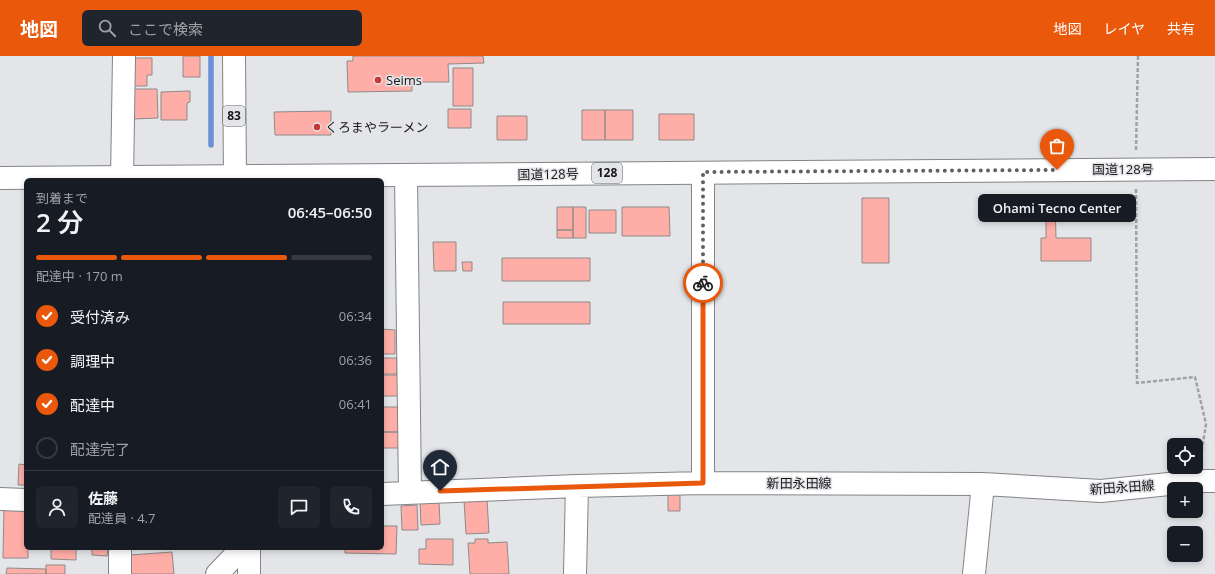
<!DOCTYPE html>
<html lang="ja">
<meta charset="utf-8">
<style>
body{margin:0;font-family:"Open Sans","Noto Sans JP",sans-serif;background:#20242c;color:#f1f3f6;height:100vh;display:flex;flex-direction:column;font-size:15px;white-space:nowrap}
*{box-sizing:border-box;margin:0}
p{font-size:13px;color:#9ea1a6}
.icon{flex:none;width:22px;height:22px;fill:none;stroke:currentColor;stroke-width:2;stroke-linecap:round;stroke-linejoin:round}
.map{position:relative;flex:1;overflow:hidden}
.drawer{position:absolute;left:24px;top:122px;width:360px;height:372px;display:flex;flex-direction:column;background:#171b24;border-radius:6px;box-shadow:0 2px 6px #0003}
.drawer>*{flex:none}
.fabs{position:absolute;left:1167px;top:382px;display:grid;gap:8px}
.fabs a{display:grid;place-items:center;width:36px;height:36px;border-radius:6px;background:#171b24;box-shadow:0 2px 6px #0003;font-size:20px}
.pin{position:absolute;display:grid;place-items:center;width:34px;height:34px;color:#fff;margin:-41px -17px;border-radius:50% 50% 50% 0;rotate:-45deg;box-shadow:0 0 4px #0007}
.pin .icon{rotate:45deg}
.courier{position:absolute;display:grid;place-items:center;width:40px;height:40px;margin:-20px;border:3px solid #ea580c;border-radius:50%;background:#fff;color:#222;box-shadow:0 1px 5px #0007}
.bubble{position:absolute;height:28px;border-radius:6px;background:#171b24;box-shadow:0 2px 6px #0003;font-size:13px;font-weight:600;line-height:28px;text-align:center}
.summary em{font-style:normal;font-weight:600}
.summary div{display:flex;flex-direction:column-reverse}
.summary{display:flex;align-items:center;justify-content:space-between;height:68px;padding:0 12px}
h1{font-size:26px;font-weight:600;line-height:30px}
.bar{display:grid;grid-template-columns:repeat(4,1fr);gap:6px 4px;align-content:center;height:48px;padding:0 12px}
.bar i{height:5px;border-radius:3px;background:#363941}
.bar .active{background:#ea580c}
.bar p{grid-column:span 4}
.line{display:flex;align-items:center;gap:10px;padding:0 12px;border-top:1px solid #363941}
.line div{flex:1}
.round{display:grid;place-items:center;flex:none;width:42px;height:42px;border-radius:6px;background:#20242c}
ol{padding:0 12px;list-style:none}
li{display:flex;align-items:center;gap:12px;height:44px}
li p{margin-inline-start:auto}
li .icon{padding:4px;border-radius:50%;background:#ea580c;color:#fff;stroke-width:4}
li:last-child{color:#9ea1a6}
li i{width:22px;height:22px;border:2px solid #363941;border-radius:50%}
header{display:flex;align-items:center;gap:24px;box-sizing:border-box;height:56px;padding:0 20px;background:#ea580c;color:#fff}
header strong{font-size:19px}
nav{display:flex;gap:22px;margin-inline-start:auto;font-size:14px}
.search{width:280px;height:36px;background:#20242c;display:flex;align-items:center;gap:10px;box-sizing:border-box;padding:0 14px;border-radius:6px;color:#9ea1a6;font-size:15px}
.map>svg:first-child{display:block}
.lines{fill:none;stroke-linecap:round;stroke-linejoin:round}
.stream{stroke:#6c8fda;stroke-width:5.5}
.building{fill:#ffaea7;stroke:#8e8a89}
.minor-casing{stroke:#828487;stroke-width:24}
.major-casing{stroke:#828487;stroke-width:24}
.highway-casing{stroke:#828487;stroke-width:24}
.path{stroke:#a1a2a5;stroke-width:2.5;stroke-dasharray:4 2;stroke-linecap:butt}
.minor{stroke:#fff;stroke-width:22}
.major{stroke:#fff;stroke-width:22}
.highway{stroke:#fff;stroke-width:22}
.done{stroke:#5f6062;stroke-width:4;stroke-dasharray:0 7.2}
.route{stroke:#ea580c;stroke-width:5}
.poi-dot{fill:#c63738;stroke:#e4e5e9;stroke-width:1.5}
.labels{text-anchor:middle;stroke-width:3;stroke-linejoin:round;paint-order:stroke}
.shield{fill:#e4e5e9;stroke:#555657;stroke-width:1}
.shield-label{font-size:12px;font-weight:bold;fill:#181819}
.poi-label{font-size:13px;fill:#181819;stroke:#e4e5e9;text-anchor:start}
.street-label{font-size:13px;fill:#181819;stroke:#e4e5e9}
</style>
<header>
<strong>地図</strong>
<div class="search"><svg class="icon" aria-label="search" viewBox="0 0 24 24"><circle cx="10" cy="10" r="6"/><path d="M15 15l6 6"/></svg>ここで検索</div>
<nav><a>地図</a><a>レイヤ</a><a>共有</a></nav>
</header>
<div class="map">
<svg width="1215" height="518" viewBox="0 0 1215 518">
<rect width="100%" height="100%" fill="#e4e5e9"/>
<g class="lines">
<path class="stream" d="M211 0V89"/>
</g>
<path class="building" d="M183 0H200V21H183Z
M353 0H483L484 7 448 8 449 26H412V35L348 36 347 5H353Z
M132 2H152V19H147V30H132Z
M453 12H473V50H453Z
M133 33H157L158 62 133 63Z
M190 35V46L187 47V64H161V36Z
M448 53H471V72H448Z
M582 54H605V84H582Z
M605 54H633V84H605Z
M331 55V79H275L274 56Z
M659 58H694V84H659Z
M497 60H527V84H497Z
M862 142H889V207H862Z
M1046 142H1055L1056 182H1091V205H1041V182H1046Z
M557 151H573V174H557Z
M573 151H586V182H573Z
M622 151H669L670 180H622Z
M589 154H616V177H589Z
M557 174H573V182H557Z
M433 186H456V215H434Z
M502 202H590V225H502Z
M462 206H472V215H463Z
M503 246H590V268H503Z
M382 273 395 274V298H382Z
M382 302H397V318H382Z
M382 319H400V340H382Z
M382 351H400L399 376H382Z
M382 376H399V392H382Z
M19 408 26 409V429H18Z
M668 437H680V455H668Z
M487 443 489 477 466 478 464 444Z
M420 445H439L440 468 421 469Z
M417 449 418 474H402L401 450Z
M4 452H26V492H28V502H3Z
M382 470H397L396 498 345 497V492H382Z
M426 483H453V509L419 508V493H426Z
M475 483H488V487L507 486 509 518H470L468 487H475Z
M51 492H76V504L51 503Z
M92 492H108L107 500 92 499Z
M172 496 174 518H131L130 499Z
M46 509H65V518H46Z
M7 512 46 513V518H6Z"/>
<g class="lines">
<defs>
<path id="minor" d="M406 119 410 437
M122 124 124 0
M703 427V117
M382 438 577 430 703 427 983 428 1101 435 1198 425H1215
M0 443 26 444
M120 518V492
M217 518 242 492
M575 518 577 430
M974 518 983 428"/>
<path id="major" d="M234 0 235 124
M249 492V518"/>
<path id="highway" d="M0 122 1215 113"/>
</defs>
<use href="#minor" class="minor-casing"/>
<use href="#major" class="major-casing"/>
<use href="#highway" class="highway-casing"/>
<path class="path" d="M1136 94 1138 0
M1136 133 1137 327 1195 321 1206 368 1200 406"/>
<use href="#minor" class="minor"/>
<use href="#major" class="major"/>
<use href="#highway" class="highway"/>
</g>
<g class="lines">
<path class="done" d="M703 227V116L1057 114"/>
<path class="route" d="M440 435 703 427V227"/>
</g>
<g class="poi-dot">
<circle cx="378" cy="24" r="4"/>
<circle cx="317" cy="71" r="4"/>
</g>
<g class="labels">
<g class="shield">
<rect x="223" y="50" width="22" height="20" rx="3"/>
<rect x="592" y="107" width="30" height="20" rx="3"/>
</g>
<g class="shield-label">
<text x="234" y="64">83</text>
<text x="607" y="121">128</text>
</g>
<g class="poi-label">
<text x="386" y="29">Seims</text>
<text x="325" y="76">くろまやラーメン</text>
</g>
<g class="street-label">
<text x="1123" y="118">国道128号</text>
<text transform="translate(548 118) rotate(-1)" y="5">国道128号</text>
<text x="799" y="432">新田永田線</text>
<text transform="translate(1122 431) rotate(-4)" y="5">新田永田線</text>
</g>
</g>
</svg>
<div class="fabs">
<a><svg class="icon" aria-label="locate" viewBox="0 0 24 24"><circle cx="12" cy="12" r="6"/><path d="M12 2v4M12 18v4M2 12h4M18 12h4"/></svg></a>
<a>+</a>
<a>−</a>
</div>
<div class="pin" style="left:1057px;top:114px;background:#ea580c"><svg class="icon" aria-label="bag" viewBox="0 0 24 24"><path d="M5 8h14l-1 12H6zM9 8a3 3 0 0 1 6 0"/></svg></div>
<div class="pin" style="left:440px;top:435px;background:#1f2937"><svg class="icon" aria-label="home" viewBox="0 0 24 24"><path d="M3 11l9-7 9 7M6 9v11h12V9"/></svg></div>
<div class="courier" style="left:703px;top:227px"><svg class="icon" aria-label="bike" viewBox="0 0 24 24"><circle cx="6" cy="16" r="4"/><circle cx="18" cy="16" r="4"/><path d="M6 16l4-8h5l3 8M10 8l3 8H6M13 5h3"/></svg></div>
<div class="bubble" style="left:978px;top:138px;width:158px">Ohami Tecno Center</div>
<section class="drawer">
<div class="summary"><div><h1>2 分</h1><p>到着まで</p></div><em>06:45–06:50</em></div>
<div class="bar"><i class="active"></i><i class="active"></i><i class="active"></i><i></i><p>配達中 · 170 m</p></div>
<ol>
<li><svg class="icon" aria-label="check" viewBox="0 0 24 24"><path d="M5 12l5 5 9-10"/></svg>受付済み<p>06:34</p></li>
<li><svg class="icon" aria-label="check" viewBox="0 0 24 24"><path d="M5 12l5 5 9-10"/></svg>調理中<p>06:36</p></li>
<li><svg class="icon" aria-label="check" viewBox="0 0 24 24"><path d="M5 12l5 5 9-10"/></svg>配達中<p>06:41</p></li>
<li><i></i>配達完了</li>
</ol>
<div class="line" style="height:72px"><a class="round"><svg class="icon" aria-label="person" viewBox="0 0 24 24"><circle cx="12" cy="8" r="4"/><path d="M4 21q1-7 8-7t8 7"/></svg></a><div><b>佐藤</b><p>配達員 · 4.7</p></div><a class="round"><svg class="icon" aria-label="chat" viewBox="0 0 24 24"><path d="M4 5h16v11H9l-5 4z"/></svg></a><a class="round"><svg class="icon" aria-label="phone" viewBox="0 0 24 24"><path d="M5 4h4l2 5-3 2q2 4 5 5l2-3 5 2v4C11 20 4 13 5 4z"/></svg></a></div>
</section>
</div>
